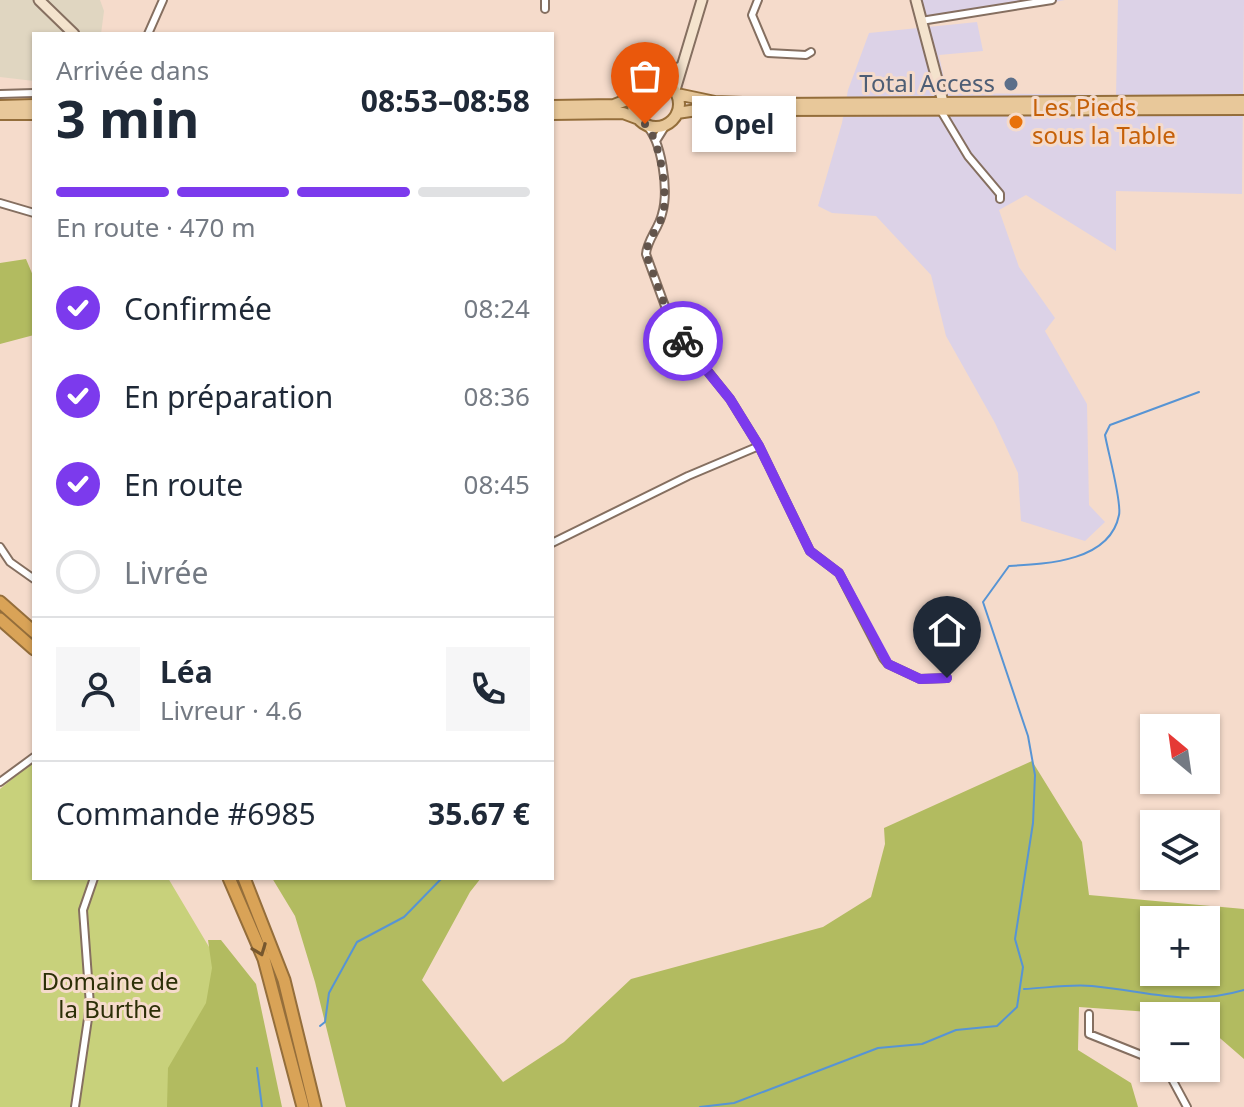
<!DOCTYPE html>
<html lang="fr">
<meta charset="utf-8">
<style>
body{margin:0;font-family:"Noto Sans",sans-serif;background:#f6f6f7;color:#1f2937;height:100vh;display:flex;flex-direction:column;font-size:30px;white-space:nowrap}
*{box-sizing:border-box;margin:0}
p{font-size:26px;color:#747a83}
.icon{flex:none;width:44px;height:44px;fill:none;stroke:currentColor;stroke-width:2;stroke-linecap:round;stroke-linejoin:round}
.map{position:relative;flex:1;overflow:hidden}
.sheet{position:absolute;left:32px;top:32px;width:522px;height:848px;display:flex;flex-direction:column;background:#fff;border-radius:0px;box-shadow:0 2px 6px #0004}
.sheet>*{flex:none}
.needle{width:52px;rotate:331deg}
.tools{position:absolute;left:1140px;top:714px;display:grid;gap:16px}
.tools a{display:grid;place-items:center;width:80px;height:80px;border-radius:0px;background:#fff;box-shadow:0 2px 6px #0004;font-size:40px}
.pin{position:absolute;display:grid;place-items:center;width:68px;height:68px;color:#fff;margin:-82px -34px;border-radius:50% 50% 50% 0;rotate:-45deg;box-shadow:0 0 8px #0007}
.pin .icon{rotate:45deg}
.courier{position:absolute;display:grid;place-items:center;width:80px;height:80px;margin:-40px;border:6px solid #7c3aed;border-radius:50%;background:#fff;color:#222;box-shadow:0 2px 10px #0007}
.bubble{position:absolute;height:56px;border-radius:0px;background:#fff;box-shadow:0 2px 6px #0004;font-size:26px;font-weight:700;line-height:56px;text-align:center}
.summary em{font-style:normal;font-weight:700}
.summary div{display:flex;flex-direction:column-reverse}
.summary{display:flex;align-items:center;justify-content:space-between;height:136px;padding:0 24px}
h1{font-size:52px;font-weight:700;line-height:60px}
.bar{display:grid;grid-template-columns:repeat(4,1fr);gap:12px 8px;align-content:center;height:96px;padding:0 24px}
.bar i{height:10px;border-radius:6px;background:#e0e1e3}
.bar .active{background:#7c3aed}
.bar p{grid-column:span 4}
.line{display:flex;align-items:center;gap:20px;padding:0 24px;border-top:2px solid #e0e1e3}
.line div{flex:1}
.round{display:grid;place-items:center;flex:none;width:84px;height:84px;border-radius:0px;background:#f6f6f7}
ol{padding:0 24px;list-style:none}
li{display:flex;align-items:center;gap:24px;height:88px}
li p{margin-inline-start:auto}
li .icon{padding:8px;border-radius:50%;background:#7c3aed;color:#fff;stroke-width:4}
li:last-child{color:#747a83}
li i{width:44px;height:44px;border:4px solid #e0e1e3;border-radius:50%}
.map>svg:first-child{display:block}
.commercial{fill:#e0d6c1}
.industrial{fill:#dcd2e7}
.green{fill:#c8d17b}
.forest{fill:#b2bb60;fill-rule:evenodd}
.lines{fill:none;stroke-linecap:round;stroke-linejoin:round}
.stream{stroke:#5794d4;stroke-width:2}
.street-casing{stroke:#856f60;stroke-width:10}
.secondary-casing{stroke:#856f60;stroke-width:13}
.primary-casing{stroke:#946e3b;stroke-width:14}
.highway-casing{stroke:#946e3b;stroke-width:15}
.street{stroke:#fff;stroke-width:6}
.secondary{stroke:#f4e3cd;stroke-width:9}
.primary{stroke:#e8c89a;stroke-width:10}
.highway{stroke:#d9a357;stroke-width:11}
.oneway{stroke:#76572e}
.done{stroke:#62544b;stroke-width:8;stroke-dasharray:0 14.4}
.route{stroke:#7c3aed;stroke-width:10}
.service-dot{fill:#5c6f8a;stroke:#f5dbcb;stroke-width:3}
.food-dot{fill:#e8710a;stroke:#f5dbcb;stroke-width:3}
.labels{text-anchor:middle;stroke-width:6;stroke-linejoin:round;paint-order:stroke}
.service-label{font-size:24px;fill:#4e5e75;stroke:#f5dbcb;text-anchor:end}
.food-label{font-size:24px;fill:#c56008;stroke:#f5dbcb;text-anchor:start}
.park-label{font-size:24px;fill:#2c2f07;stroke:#f5dbcb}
</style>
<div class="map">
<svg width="1244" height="1107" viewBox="0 0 1244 1107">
<rect width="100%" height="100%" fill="#f5dbcb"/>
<path class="commercial" d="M0 0H100L104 11 101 34H34V81L0 77Z"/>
<path class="industrial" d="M916 0H1065L976 17 921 21Z
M1118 0H1244L1242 194 1116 191V251L1026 195 999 210 1019 267 1055 318 1045 331 1087 404 1089 505 1105 522 1085 541 1021 521 1018 473 995 423 946 336 931 275 876 216 832 213 818 206 842 123 848 90 869 33 977 22 983 51 939 55 947 93 1116 95Z"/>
<path class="green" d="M34 761V878H168L212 952 257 1107H0V789Z"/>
<path class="forest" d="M26 259 34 278V335L0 344V263Z
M1032 761 1082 842 1089 895 1244 909V1059L1206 1026V1016L1079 1007 1078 1050 1131 1083 1138 1107H346L315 982 295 916 272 878H481L470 892 422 980 503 1082 564 1042 631 979 823 927 871 897 885 844 884 828ZM1206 920V972H1154V920Z
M208 940H221L256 984 282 1107H167L168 1068 206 1003 212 968Z"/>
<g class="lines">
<path class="stream" d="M1024 989C1046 988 1070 984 1092 986 1148 991 1186 1007 1244 990
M320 1026 325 1022 329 993 357 942 404 917 442 878
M257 1068 262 1107
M700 1107 734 1103 878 1048 922 1044 956 1030 997 1026 1017 1007 1023 967 1015 939 1033 823 1035 775 1028 736 983 602 1009 566C1048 564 1110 561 1119 515 1122 502 1108 452 1105 435L1110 425 1199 392"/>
<defs>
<path id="street" d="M545 0V9
M758 0 752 15 768 53 806 55 811 52
M921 21 1052 0
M148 34 163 0
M0 94 34 93
M941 111 968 156 1000 194V199
M645 124C662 140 669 190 662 214 659 228 647 240 646 254L673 328 730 399 759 446 810 551 839 573 883 658 888 664 920 679 947 678
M656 141 666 125
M0 203 34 213
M552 543 688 476 759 446
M0 547 10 562 34 579
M0 782 34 757
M1089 1014V1034L1154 1060
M1166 1068 1187 1107
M75 1107 90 1005 83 910 94 878"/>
<path id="secondary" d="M39 0 74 34
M916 0 943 102
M666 83 678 68
M675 90 702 0"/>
<path id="primary" d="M633 104a23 23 0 1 1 46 0a23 23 0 1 1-46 0Z
M677 94 715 102 774 104 1244 101
M0 106 34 105
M552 106 614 105 634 97
M677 113 697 110 1244 109
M0 114H34
M552 114 623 113 639 119"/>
<path id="highway" d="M0 602 34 632
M0 619 34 649
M229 878 264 959 303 1107
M244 878 284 980 315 1107"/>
</defs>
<use href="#street" class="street-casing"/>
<use href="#secondary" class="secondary-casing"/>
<use href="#primary" class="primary-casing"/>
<use href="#highway" class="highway-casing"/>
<use href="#street" class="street"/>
<use href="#secondary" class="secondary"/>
<use href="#primary" class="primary"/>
<use href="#highway" class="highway"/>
</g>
<defs><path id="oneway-chevron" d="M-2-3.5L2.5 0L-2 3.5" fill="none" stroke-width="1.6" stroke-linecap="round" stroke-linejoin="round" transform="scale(2)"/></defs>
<use class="oneway" href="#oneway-chevron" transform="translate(260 950) rotate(69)"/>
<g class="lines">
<path class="done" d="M645 124C660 138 668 193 663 214 659 227 647 240 646 254L673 328 683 341"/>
<path class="route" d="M683 341 730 399 759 446 810 551 839 573 888 664 920 679 947 678"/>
</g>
<circle class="service-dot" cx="1011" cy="84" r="8"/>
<circle class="food-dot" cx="1016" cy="122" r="8"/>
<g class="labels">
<g class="service-label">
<text x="995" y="92">Total Access</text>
</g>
<g class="food-label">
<text x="1032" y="116">Les Pieds<tspan x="1032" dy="28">sous la Table</tspan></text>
</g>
<g class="park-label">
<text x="110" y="990">Domaine de<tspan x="110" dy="28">la Burthe</tspan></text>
</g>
</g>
</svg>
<div class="tools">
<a><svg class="needle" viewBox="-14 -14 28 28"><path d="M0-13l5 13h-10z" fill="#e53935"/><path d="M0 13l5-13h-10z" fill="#747a83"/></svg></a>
<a><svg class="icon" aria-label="layers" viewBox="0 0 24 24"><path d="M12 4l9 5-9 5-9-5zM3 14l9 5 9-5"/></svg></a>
<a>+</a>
<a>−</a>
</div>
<div class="pin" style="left:645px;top:124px;background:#ea580c"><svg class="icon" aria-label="bag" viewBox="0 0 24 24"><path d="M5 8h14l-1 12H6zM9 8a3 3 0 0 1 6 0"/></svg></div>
<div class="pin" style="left:947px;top:678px;background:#1f2937"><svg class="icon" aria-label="home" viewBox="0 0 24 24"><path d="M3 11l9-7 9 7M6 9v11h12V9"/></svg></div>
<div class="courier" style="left:683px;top:341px"><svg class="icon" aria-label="bike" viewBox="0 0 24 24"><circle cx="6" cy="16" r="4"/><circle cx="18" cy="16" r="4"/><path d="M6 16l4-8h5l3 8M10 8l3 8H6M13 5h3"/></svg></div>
<div class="bubble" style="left:692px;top:96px;width:104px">Opel</div>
<section class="sheet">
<div class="summary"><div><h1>3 min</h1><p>Arrivée dans</p></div><em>08:53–08:58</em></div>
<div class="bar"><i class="active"></i><i class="active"></i><i class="active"></i><i></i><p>En route · 470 m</p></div>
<ol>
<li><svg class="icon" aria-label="check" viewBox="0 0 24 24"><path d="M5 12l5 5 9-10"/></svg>Confirmée<p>08:24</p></li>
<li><svg class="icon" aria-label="check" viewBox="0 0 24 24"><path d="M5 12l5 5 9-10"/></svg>En préparation<p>08:36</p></li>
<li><svg class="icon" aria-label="check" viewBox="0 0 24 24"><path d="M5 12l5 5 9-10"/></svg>En route<p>08:45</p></li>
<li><i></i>Livrée</li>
</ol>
<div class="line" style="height:144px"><a class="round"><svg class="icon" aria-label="person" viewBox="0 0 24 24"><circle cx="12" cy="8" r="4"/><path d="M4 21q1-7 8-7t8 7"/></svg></a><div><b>Léa</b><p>Livreur · 4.6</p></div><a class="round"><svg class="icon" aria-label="phone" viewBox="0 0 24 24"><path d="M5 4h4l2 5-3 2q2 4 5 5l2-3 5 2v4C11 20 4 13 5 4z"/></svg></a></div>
<div class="line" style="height:104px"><div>Commande #6985</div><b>35.67 €</b></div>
</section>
</div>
